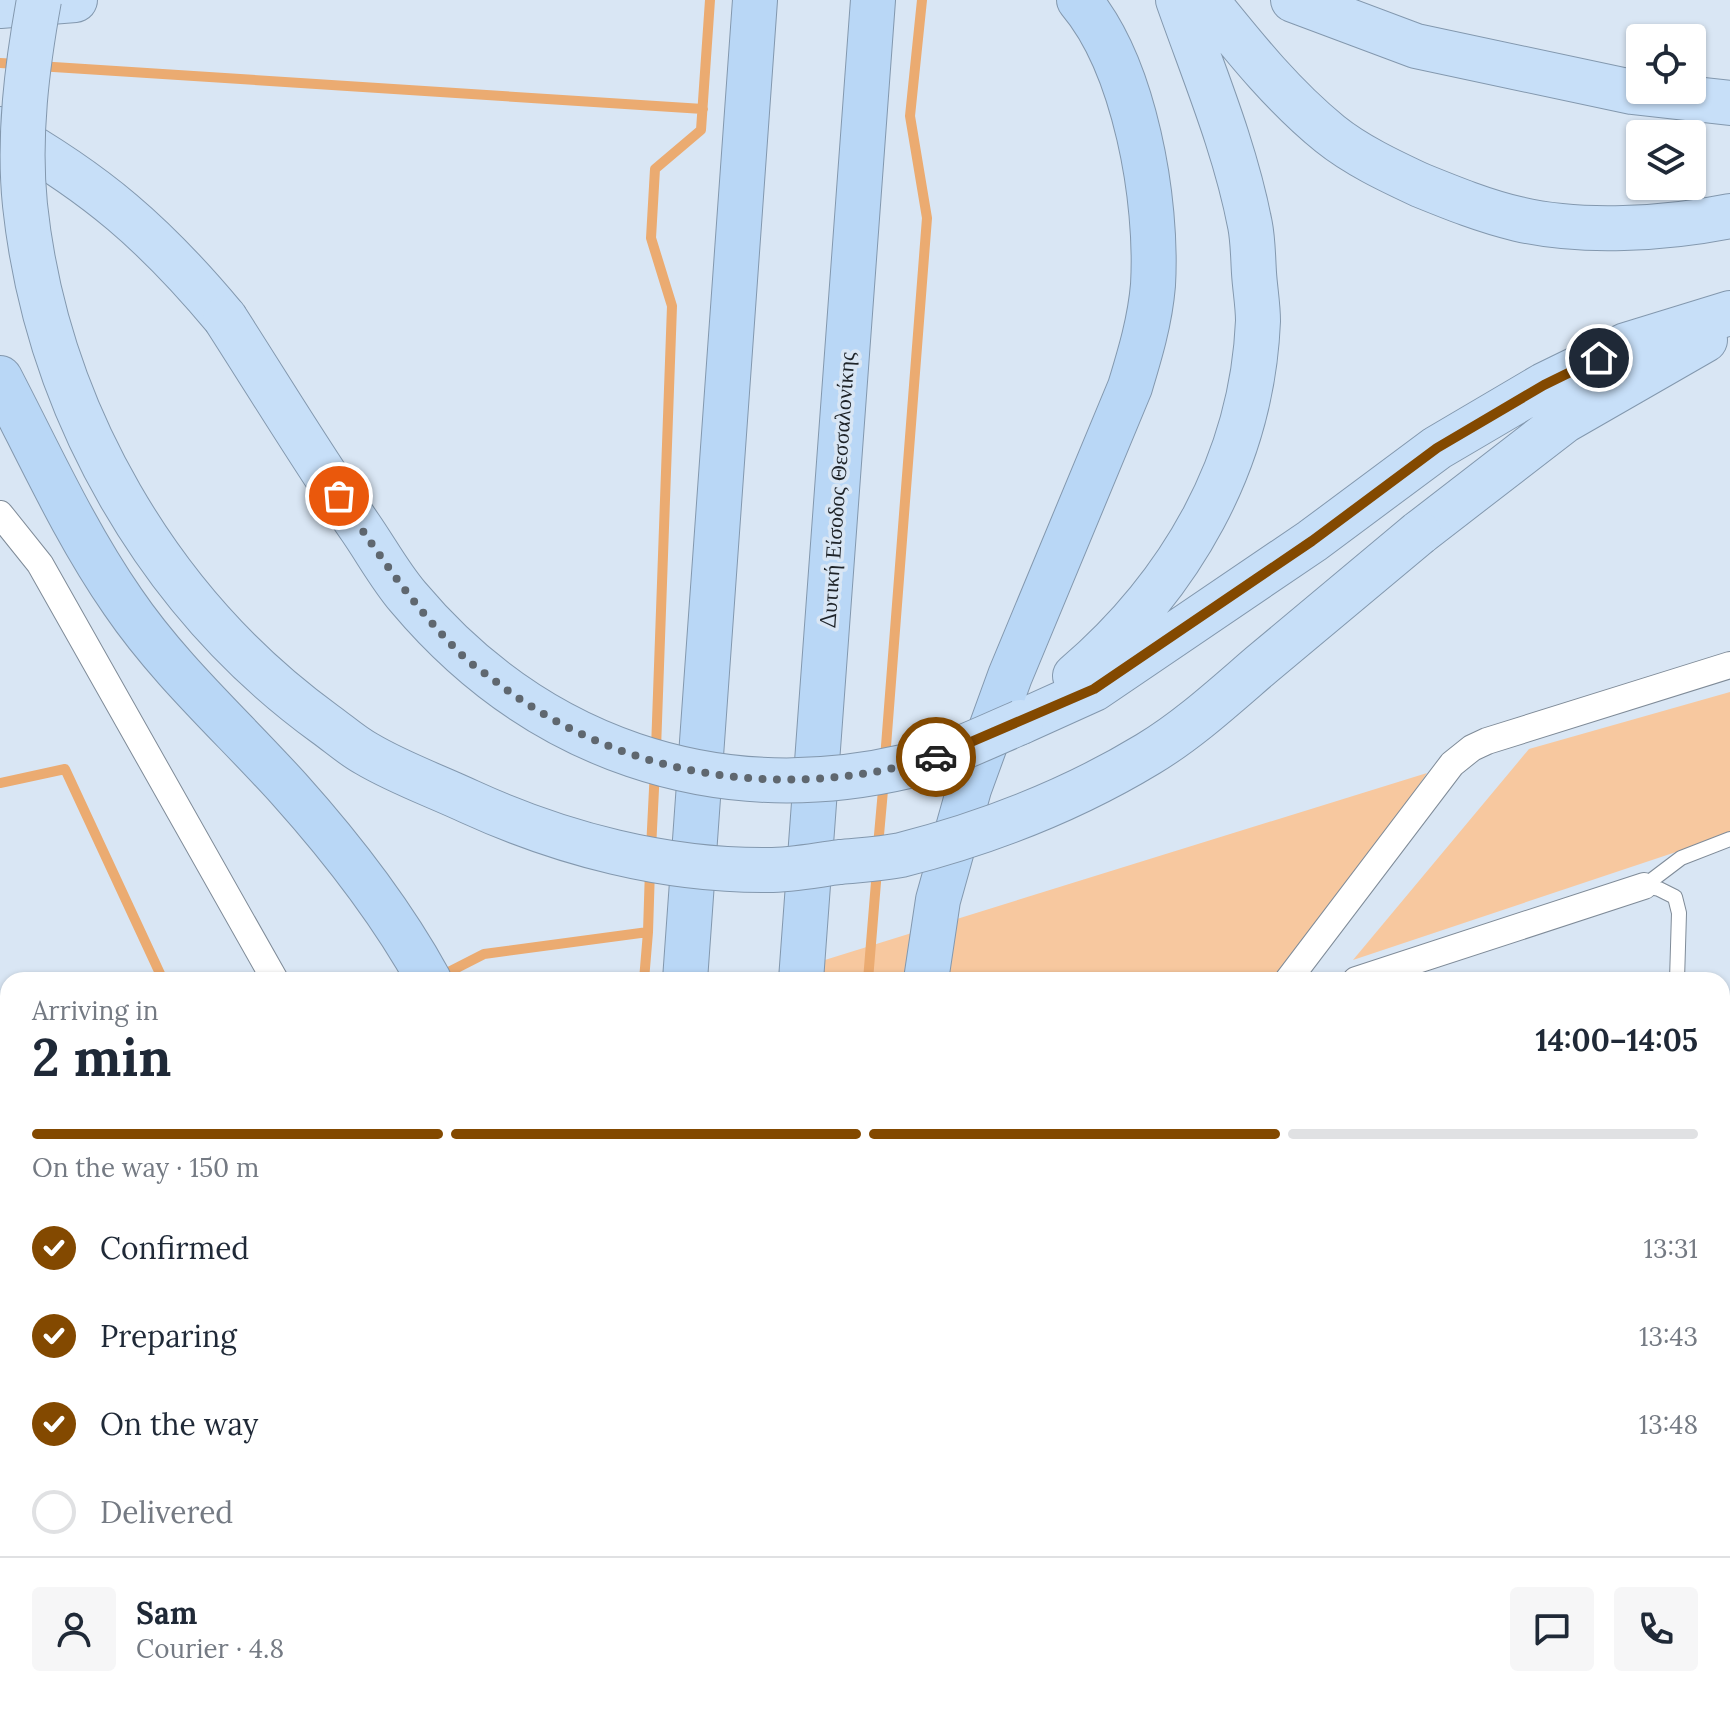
<!DOCTYPE html>
<meta charset="utf-8">
<style>
body{margin:0;font-family:Lora,serif;background:#f6f6f7;color:#1f2937;height:100vh;display:flex;flex-direction:column;font-size:30px;white-space:nowrap}
*{box-sizing:border-box;margin:0}
p{font-size:26px;color:#747a83}
.icon{flex:none;width:44px;height:44px;fill:none;stroke:currentColor;stroke-width:2;stroke-linecap:round;stroke-linejoin:round}
.map{position:relative;flex:1;overflow:hidden}
.panel{position:absolute;left:0px;top:972px;width:1730px;height:744px;display:flex;flex-direction:column;background:#fff;border-radius:24px 24px 0 0;box-shadow:0 2px 6px #0004}
.panel>*{flex:none}
.fabs{position:absolute;left:1626px;top:24px;display:grid;gap:16px}
.fabs a{display:grid;place-items:center;width:80px;height:80px;border-radius:8px;background:#fff;box-shadow:0 2px 6px #0004;font-size:40px}
.pin{position:absolute;display:grid;place-items:center;width:68px;height:68px;color:#fff;margin:-34px;border:4px solid #fff;border-radius:50%;box-shadow:0 2px 8px #0007}
.courier{position:absolute;display:grid;place-items:center;width:80px;height:80px;margin:-40px;border:6px solid #834900;border-radius:50%;background:#fff;color:#222;box-shadow:0 2px 10px #0007}
.summary em{font-style:normal;font-weight:700}
.summary div{display:flex;flex-direction:column-reverse}
.summary{display:flex;align-items:center;justify-content:space-between;height:136px;padding:0 32px}
h1{font-size:52px;font-weight:700;line-height:60px}
.bar{display:grid;grid-template-columns:repeat(4,1fr);gap:12px 8px;align-content:center;height:96px;padding:0 32px}
.bar i{height:10px;border-radius:6px;background:#e0e1e3}
.bar .active{background:#834900}
.bar p{grid-column:span 4}
.line{display:flex;align-items:center;gap:20px;padding:0 32px;border-top:2px solid #e0e1e3}
.line div{flex:1}
.round{display:grid;place-items:center;flex:none;width:84px;height:84px;border-radius:8px;background:#f6f6f7}
ol{padding:0 32px;list-style:none}
li{display:flex;align-items:center;gap:24px;height:88px}
li p{margin-inline-start:auto}
li .icon{padding:8px;border-radius:50%;background:#834900;color:#fff;stroke-width:4}
li:last-child{color:#747a83}
li i{width:44px;height:44px;border:4px solid #e0e1e3;border-radius:50%}
.map>svg:first-child{display:block}
.green{fill:#f7c89f}
.shadow{fill:#0003}
.lines{fill:none;stroke-linecap:round;stroke-linejoin:round}
.stream{stroke:#ebab71;stroke-width:10}
.building{fill:#aebbc9}
.service-casing{stroke:#7f8b98;stroke-width:16}
.minor-casing{stroke:#7f8b98;stroke-width:28}
.trunk-casing{stroke:#8398ae;stroke-width:46}
.motorway-casing{stroke:#8398ae;stroke-width:46}
.service{stroke:#fff;stroke-width:14}
.minor{stroke:#fff;stroke-width:26}
.trunk{stroke:#c7dff8;stroke-width:44}
.motorway{stroke:#b9d7f6;stroke-width:44}
.trunk-bridge-casing{stroke:#8398ae;stroke-width:46;stroke-linecap:butt}
.trunk-bridge{stroke:#c7dff8;stroke-width:44}
.done{stroke:#5f676f;stroke-width:8;stroke-dasharray:0 14.4}
.route{stroke:#834900;stroke-width:10}
.labels{text-anchor:middle;stroke-width:7;stroke-linejoin:round;paint-order:stroke}
.street-label{font-size:22px;fill:#1e2328;stroke:#d9e6f4}
</style>
<div class="map">
<svg width="1730" height="1716" viewBox="0 0 1730 1716">
<rect width="100%" height="100%" fill="#d9e6f4"/>
<path class="green" d="M1730 692V834L1353 960 1529 749Z
M1427 773C1379 844 1334 925 1268 980H760Z
M8 1214V1363L0 1366V1216Z
M665 1708H728L727 1716H664Z"/>
<path class="shadow" d="M1730 1018V1359L1722 1358V1028Z
M0 1479 8 1480V1586L0 1585Z
M1722 1676 1730 1677V1716H1455L1456 1708H1722Z
M256 1708H398V1716H256Z"/>
<g class="lines">
<path class="stream" d="M0 63 18 64
M38 66 703 109
M656 749 672 306 651 238 655 169 701 130 710 0
M885 759 927 218 910 116 922 0
M0 783 65 769 163 980
M878 846 884 779
M651 849 655 769
M437 978 484 954 648 932 650 869
M644 980 648 932
M868 980 877 870
M859 1716 861 1708"/>
</g>
<path class="building" d="M1730 1023V1342H1722V1104L1726 1029Z
M0 1477 8 1478V1540L0 1539Z
M0 1546 8 1547V1575L0 1574Z
M1722 1674 1730 1675V1716H1475L1476 1708H1722Z
M266 1708H400V1716H265Z"/>
<g class="lines">
<defs>
<path id="service" d="M1644 886 1659 889 1675 897 1679 913 1677 980
M1644 886 1681 858 1730 839
M1722 1514 1730 1515
M14 1708 25 1716
M1380 1708V1716
M976 1716 977 1708"/>
<path id="minor" d="M0 514 40 564 275 980
M1288 980 1452 764 1472 748 1487 741 1730 665
M1356 980 1644 886
M520 1716V1708
M890 1716 891 1708"/>
<path id="trunk" d="M1206 0C1244 47 1282 95 1330 134 1356 155 1390 171 1420 185 1452 198 1484 211 1518 219 1581 234 1666 229 1730 216
M1293 0 1416 46 1632 92 1730 103
M0 6 75 0
M0 129C96 183 155 234 225 318
M1419 533 1564 421 1705 340
M1075 676C1180 586 1252 463 1258 321 1258 305 1255 289 1254 273 1253 257 1253 240 1250 225 1235 147 1204 74 1178 0
M1021 722 1094 689 1312 541 1437 448 1544 385 1626 345 1730 313"/>
<path id="motorway" d="M0 378C39 453 75 533 123 602 170 671 233 727 289 789 341 847 391 911 429 980
M685 980 755 0
M801 980 873 0
M926 980 938 900 969 789 1010 676 1130 387C1140 354 1150 321 1153 285 1158 200 1135 66 1079 0
M583 1708V1716
M633 1716 634 1708
M769 1716 772 1708"/>
</defs>
<use href="#service" class="service-casing"/>
<use href="#minor" class="minor-casing"/>
<use href="#trunk" class="trunk-casing"/>
<use href="#motorway" class="motorway-casing"/>
<use href="#service" class="service"/>
<use href="#minor" class="minor"/>
<use href="#trunk" class="trunk"/>
<use href="#motorway" class="motorway"/>
<defs>
<path id="trunk-bridge" d="M39 0C27 66 18 137 25 205 47 410 158 603 325 724 339 734 352 746 367 754 399 773 436 786 470 802 562 844 666 871 768 870 792 870 816 865 840 862 860 860 881 859 901 855 987 833 1072 800 1148 754 1188 730 1225 696 1261 665 1314 621 1367 577 1419 533
M225 318C270 388 313 459 360 527 376 550 390 576 408 597 535 748 715 811 908 766 947 756 984 738 1021 722"/>
</defs>
<use href="#trunk-bridge" class="trunk-bridge-casing"/>
<use href="#trunk-bridge" class="trunk-bridge"/>
</g>
<g class="lines">
<path class="done" d="M339 496C378 553 415 610 465 658 476 668 488 675 499 684 624 779 787 803 936 757"/>
<path class="route" d="M936 757 1094 689 1312 541 1437 448 1544 385 1599 358"/>
</g>
<g class="labels">
<g class="street-label">
<text transform="translate(837 490) rotate(-86)" y="8">Δυτική Είσοδος Θεσσαλονίκης</text>
</g>
</g>
</svg>
<div class="fabs">
<a><svg class="icon" aria-label="locate" viewBox="0 0 24 24"><circle cx="12" cy="12" r="6"/><path d="M12 2v4M12 18v4M2 12h4M18 12h4"/></svg></a>
<a><svg class="icon" aria-label="layers" viewBox="0 0 24 24"><path d="M12 4l9 5-9 5-9-5zM3 14l9 5 9-5"/></svg></a>
</div>
<div class="pin" style="left:339px;top:496px;background:#ea580c"><svg class="icon" aria-label="bag" viewBox="0 0 24 24"><path d="M5 8h14l-1 12H6zM9 8a3 3 0 0 1 6 0"/></svg></div>
<div class="pin" style="left:1599px;top:358px;background:#1f2937"><svg class="icon" aria-label="home" viewBox="0 0 24 24"><path d="M3 11l9-7 9 7M6 9v11h12V9"/></svg></div>
<div class="courier" style="left:936px;top:757px"><svg class="icon" aria-label="car" viewBox="0 0 24 24"><path d="M5 17H2v-5l4-1 3-4h7l3 4 3 1v5h-3M9 17h6M6 11h13"/><circle cx="7" cy="17" r="2"/><circle cx="17" cy="17" r="2"/></svg></div>
<section class="panel">
<div class="summary"><div><h1>2 min</h1><p>Arriving in</p></div><em>14:00–14:05</em></div>
<div class="bar"><i class="active"></i><i class="active"></i><i class="active"></i><i></i><p>On the way · 150 m</p></div>
<ol>
<li><svg class="icon" aria-label="check" viewBox="0 0 24 24"><path d="M5 12l5 5 9-10"/></svg>Confirmed<p>13:31</p></li>
<li><svg class="icon" aria-label="check" viewBox="0 0 24 24"><path d="M5 12l5 5 9-10"/></svg>Preparing<p>13:43</p></li>
<li><svg class="icon" aria-label="check" viewBox="0 0 24 24"><path d="M5 12l5 5 9-10"/></svg>On the way<p>13:48</p></li>
<li><i></i>Delivered</li>
</ol>
<div class="line" style="height:144px"><a class="round"><svg class="icon" aria-label="person" viewBox="0 0 24 24"><circle cx="12" cy="8" r="4"/><path d="M4 21q1-7 8-7t8 7"/></svg></a><div><b>Sam</b><p>Courier · 4.8</p></div><a class="round"><svg class="icon" aria-label="chat" viewBox="0 0 24 24"><path d="M4 5h16v11H9l-5 4z"/></svg></a><a class="round"><svg class="icon" aria-label="phone" viewBox="0 0 24 24"><path d="M5 4h4l2 5-3 2q2 4 5 5l2-3 5 2v4C11 20 4 13 5 4z"/></svg></a></div>
</section>
</div>
